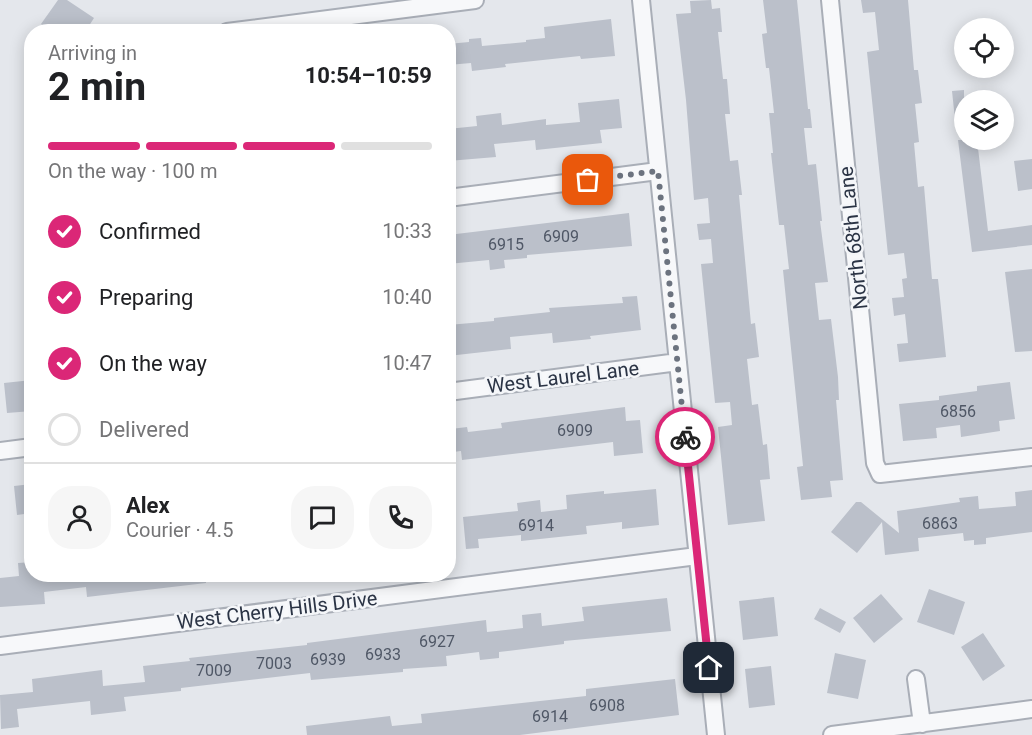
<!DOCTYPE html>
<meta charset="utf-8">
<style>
body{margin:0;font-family:Roboto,sans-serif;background:#f6f6f6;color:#202124;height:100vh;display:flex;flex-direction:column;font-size:22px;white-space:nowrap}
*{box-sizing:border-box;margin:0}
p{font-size:20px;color:#757577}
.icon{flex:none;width:33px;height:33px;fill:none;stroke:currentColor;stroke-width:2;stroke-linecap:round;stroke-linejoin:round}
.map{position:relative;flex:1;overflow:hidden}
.sheet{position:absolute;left:24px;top:24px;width:432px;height:558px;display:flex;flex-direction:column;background:#fff;border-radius:24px;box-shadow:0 3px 15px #0003}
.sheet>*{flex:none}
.buttons{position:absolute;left:954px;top:18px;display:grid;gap:12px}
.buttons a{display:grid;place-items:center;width:60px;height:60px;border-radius:50%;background:#fff;box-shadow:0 3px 15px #0003;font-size:30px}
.pin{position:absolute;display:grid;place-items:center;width:51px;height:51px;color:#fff;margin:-26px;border-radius:12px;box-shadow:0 3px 9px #0006}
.courier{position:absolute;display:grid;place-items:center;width:60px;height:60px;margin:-30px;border:4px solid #db2777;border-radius:50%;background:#fff;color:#222;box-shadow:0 2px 8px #0007}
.headline em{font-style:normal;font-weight:700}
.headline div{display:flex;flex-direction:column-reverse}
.headline{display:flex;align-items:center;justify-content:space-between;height:102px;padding:0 24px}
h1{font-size:39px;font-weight:700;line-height:45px}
.bar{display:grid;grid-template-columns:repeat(4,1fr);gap:9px 6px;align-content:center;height:72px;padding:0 24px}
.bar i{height:8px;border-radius:4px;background:#e0e0e0}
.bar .active{background:#db2777}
.bar p{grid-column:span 4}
.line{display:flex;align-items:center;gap:15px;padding:0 24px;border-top:2px solid #e0e0e0}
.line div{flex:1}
.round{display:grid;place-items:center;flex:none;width:63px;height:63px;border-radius:24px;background:#f6f6f6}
ol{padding:0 24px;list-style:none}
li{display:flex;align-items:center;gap:18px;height:66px}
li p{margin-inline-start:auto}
li .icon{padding:6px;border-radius:50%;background:#db2777;color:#fff;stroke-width:4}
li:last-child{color:#757577}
li i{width:33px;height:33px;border:3px solid #e0e0e0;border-radius:50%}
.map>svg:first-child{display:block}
.building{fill:#bbc0ca}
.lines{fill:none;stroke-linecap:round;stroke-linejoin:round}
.minor-casing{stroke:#a9aeb7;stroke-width:20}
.minor{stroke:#f7f8fa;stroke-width:16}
.done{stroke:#6c737f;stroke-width:6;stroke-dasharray:0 10.8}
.route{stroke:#db2777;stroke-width:8}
.labels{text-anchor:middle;stroke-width:5;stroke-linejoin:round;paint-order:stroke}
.number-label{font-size:16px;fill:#4f5766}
.street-label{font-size:20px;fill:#2b3445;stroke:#f4f6f9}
</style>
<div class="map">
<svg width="1032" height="735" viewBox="0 0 1032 735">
<rect width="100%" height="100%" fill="#e4e7ec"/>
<path class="building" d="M58 0H67L94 18 85 32H53L41 24Z
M711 0 712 9 720 8 722 32H718L723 79H727L730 114H725L730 161 738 160 742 195H739L751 324 755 323 759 357 747 359 752 405 758 404 763 445 767 444 770 479 760 480 765 521 728 525 718 427 732 425 730 402 715 403 701 264 713 263 711 239 699 240 697 224 710 223 708 198 694 200 686 100 676 14 691 13 690 1Z
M763 0H797L808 109H810L812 128H804L808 165 816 164 822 221H820L828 282 815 283 819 320 831 319 838 377 839 400H836L843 480 830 481 832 497 801 500 797 467 803 466 783 270 789 269 784 225H779L771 153H773L769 113H774L769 68H766L762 34 767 33Z
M861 0H908L914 70H918L922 103 915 104 919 142 914 143 918 187 924 186 932 279H938L946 357 899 362 897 344 908 343 905 314 894 316 892 298 904 297 902 279 907 278 904 253 888 255 867 52 879 50 875 12 863 13Z
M611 19 615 56 581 59 580 56 505 64 506 67 472 71 471 63 448 65V44L469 42V39L481 38 482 46 526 42V40L545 38 544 27Z
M964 90V129H956L952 91Z
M619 99 622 128 600 130 602 143 536 150 535 140 494 144 496 157 448 161V129L477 126 476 116 501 113 502 125 546 119V125L580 122 578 103Z
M958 140H977L988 231 1032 225V245L972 252Z
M1032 159V189L1018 191 1014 161Z
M629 213 632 246 527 255V258L504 260 505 268 490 270 489 260 448 264V235Z
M1032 269V351L1015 352 1005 272Z
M637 296 641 330 590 336 591 339 553 343 552 333 510 337 511 349 448 356V325L494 321V318L550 312 549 308 623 303 622 297Z
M32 380V411L7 413 4 383Z
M1010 382 1015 419 999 421 1000 431 961 437 960 425 936 428 937 438 903 441 899 404 939 400V396L977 391V386Z
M625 407 626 421 640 420 643 453 614 456 613 442 462 460 461 451 453 452 451 429 467 427 468 432 502 428 501 423Z
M32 484V513L17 515 14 486Z
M656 489 659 525 622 529V522L586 526 587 534 521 541V535L478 539 479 548 466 549 463 517 518 511 517 503 540 500 541 512 567 509 566 495 604 491V494Z
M1032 490V532L986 538V544L974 545V540L964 541 963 533 918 538 919 551 885 555 882 522 857 553 831 532 856 502H861L899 533 897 511 960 502 959 498 978 496 979 509 1016 506 1015 492Z
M32 562V574H206V583L87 597 86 587 44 592 45 604 0 607V578L19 576 18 563Z
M929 589 965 602 954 635 917 622Z
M881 594 903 619 874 643 853 618Z
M774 597 778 636 743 640 739 601Z
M667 598 671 631 564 641V644L499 652V658L480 660 479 652 446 656 447 666 403 669V672L311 680 310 673 181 688V691L124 697 126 711 91 715 90 701 17 709 19 727 1 729 0 695 33 692 32 679 102 670 103 686 145 682 143 666 190 661 189 658 307 645V643L486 620 487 632 523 628 522 615 541 613 542 626 584 621 582 607Z
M820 608 846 622 840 633 814 619Z
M983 633 1005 666 983 681 961 647Z
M835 653 866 660 858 699 827 693Z
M771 666 775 705 749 708 745 669Z
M675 679 679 715 520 735H307L306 726 390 716 392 726 422 723 421 714 586 696V689Z"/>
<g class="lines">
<defs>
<path id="minor" d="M641 0 716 735
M830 0 875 463 880 474 1032 457
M227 32 475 0
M448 198 658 171
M448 392 678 362
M0 451 32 447
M0 646 697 556
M916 679 922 724
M832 735 1032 709"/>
</defs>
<use href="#minor" class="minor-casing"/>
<use href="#minor" class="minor"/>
</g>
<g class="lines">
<path class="done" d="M588 180 658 171 685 437"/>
<path class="route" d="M685 437 709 668"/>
</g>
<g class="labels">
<g class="number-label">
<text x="561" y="242">6909</text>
<text x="506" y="250">6915</text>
<text x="958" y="417">6856</text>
<text x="575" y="436">6909</text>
<text x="940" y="529">6863</text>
<text x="536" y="531">6914</text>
<text x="437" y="647">6927</text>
<text x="383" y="660">6933</text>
<text x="328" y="665">6939</text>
<text x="274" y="669">7003</text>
<text x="214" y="676">7009</text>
<text x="607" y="711">6908</text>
<text x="550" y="722">6914</text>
</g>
<g class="street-label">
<text transform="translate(853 238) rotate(-96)" y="7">North 68th Lane</text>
<text transform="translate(563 377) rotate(-7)" y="7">West Laurel Lane</text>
<text transform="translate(277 610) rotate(-7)" y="7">West Cherry Hills Drive</text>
</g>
</g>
</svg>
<div class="buttons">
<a><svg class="icon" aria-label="locate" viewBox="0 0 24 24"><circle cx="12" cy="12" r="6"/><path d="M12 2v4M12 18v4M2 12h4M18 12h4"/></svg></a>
<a><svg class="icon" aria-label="layers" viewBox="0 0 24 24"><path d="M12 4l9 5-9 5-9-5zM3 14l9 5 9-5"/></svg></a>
</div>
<div class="pin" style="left:588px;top:180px;background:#ea580c"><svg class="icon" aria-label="bag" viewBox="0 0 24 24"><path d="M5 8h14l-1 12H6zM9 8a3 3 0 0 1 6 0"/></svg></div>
<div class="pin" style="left:709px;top:668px;background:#1f2937"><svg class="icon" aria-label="home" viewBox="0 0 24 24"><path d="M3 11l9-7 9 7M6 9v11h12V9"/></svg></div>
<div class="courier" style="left:685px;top:437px"><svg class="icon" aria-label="bike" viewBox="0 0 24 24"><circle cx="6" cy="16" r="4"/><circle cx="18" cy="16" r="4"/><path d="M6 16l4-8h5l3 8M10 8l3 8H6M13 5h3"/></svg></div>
<section class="sheet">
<div class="headline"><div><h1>2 min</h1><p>Arriving in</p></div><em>10:54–10:59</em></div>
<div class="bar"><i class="active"></i><i class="active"></i><i class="active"></i><i></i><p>On the way · 100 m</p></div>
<ol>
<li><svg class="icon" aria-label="check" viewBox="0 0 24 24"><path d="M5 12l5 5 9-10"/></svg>Confirmed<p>10:33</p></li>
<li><svg class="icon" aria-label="check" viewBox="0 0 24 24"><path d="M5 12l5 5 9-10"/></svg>Preparing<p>10:40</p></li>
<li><svg class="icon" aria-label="check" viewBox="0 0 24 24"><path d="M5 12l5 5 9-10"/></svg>On the way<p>10:47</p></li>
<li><i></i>Delivered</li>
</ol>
<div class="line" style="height:108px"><a class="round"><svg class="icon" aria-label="person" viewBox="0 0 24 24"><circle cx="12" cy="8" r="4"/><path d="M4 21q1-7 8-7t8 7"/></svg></a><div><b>Alex</b><p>Courier · 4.5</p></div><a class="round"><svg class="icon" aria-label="chat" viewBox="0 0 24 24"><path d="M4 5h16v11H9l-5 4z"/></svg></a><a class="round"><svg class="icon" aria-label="phone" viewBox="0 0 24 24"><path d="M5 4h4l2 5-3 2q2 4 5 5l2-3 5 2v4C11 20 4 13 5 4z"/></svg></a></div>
</section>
</div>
